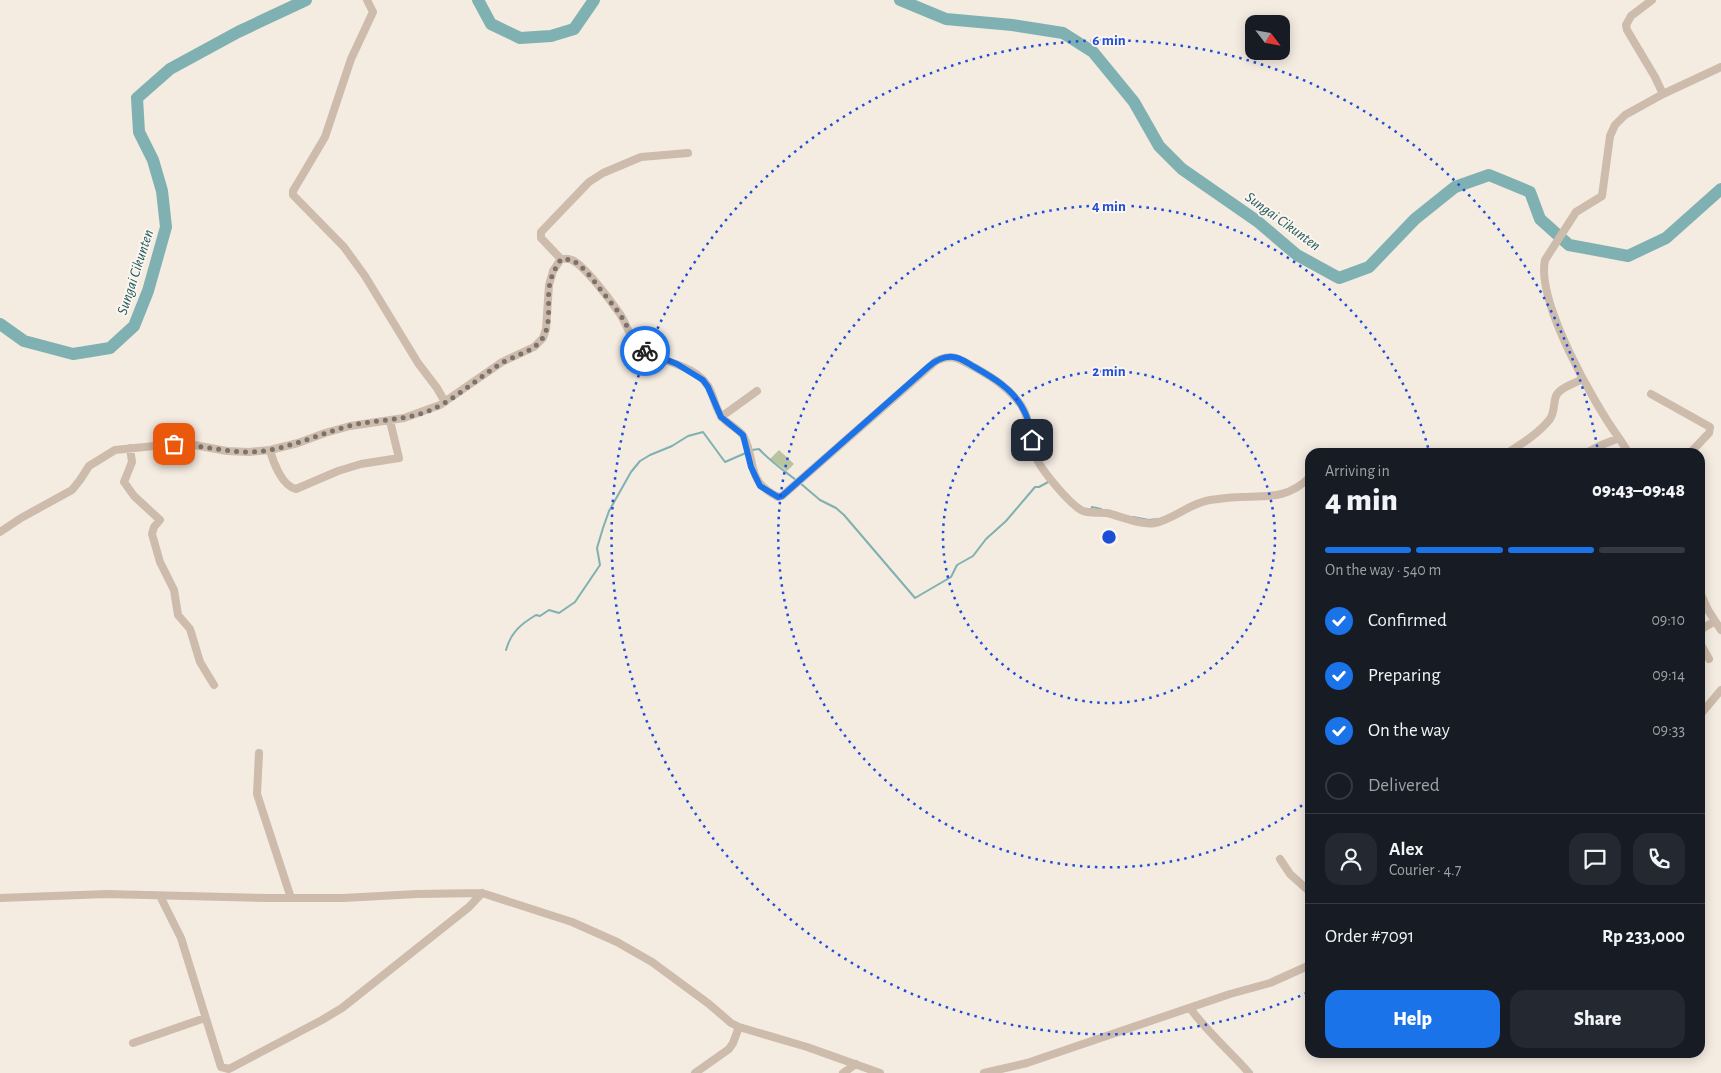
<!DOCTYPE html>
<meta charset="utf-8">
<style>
body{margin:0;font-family:"Alegreya Sans",sans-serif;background:#242831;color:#f1f3f6;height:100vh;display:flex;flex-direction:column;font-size:19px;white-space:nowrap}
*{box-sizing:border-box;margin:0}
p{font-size:16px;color:#9ea1a6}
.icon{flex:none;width:28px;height:28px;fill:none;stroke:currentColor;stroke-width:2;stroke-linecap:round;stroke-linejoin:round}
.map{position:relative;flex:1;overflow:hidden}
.side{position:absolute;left:1305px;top:448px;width:400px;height:610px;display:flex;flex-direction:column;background:#171b24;border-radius:15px;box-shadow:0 2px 12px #0003}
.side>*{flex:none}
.needle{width:32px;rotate:121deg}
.tools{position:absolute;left:1245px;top:15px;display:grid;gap:10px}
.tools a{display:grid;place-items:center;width:45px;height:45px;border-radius:10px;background:#171b24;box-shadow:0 2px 12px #0003;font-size:25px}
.pin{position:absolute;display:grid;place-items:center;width:42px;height:42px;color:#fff;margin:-21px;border-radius:10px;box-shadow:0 2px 8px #0006}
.courier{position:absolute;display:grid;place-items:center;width:50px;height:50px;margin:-25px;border:4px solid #1a73e8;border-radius:50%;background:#fff;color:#222;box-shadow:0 1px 6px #0007}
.head em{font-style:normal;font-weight:800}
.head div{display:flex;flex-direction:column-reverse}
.head{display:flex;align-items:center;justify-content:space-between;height:85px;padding:0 20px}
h1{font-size:32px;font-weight:800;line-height:38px}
.bar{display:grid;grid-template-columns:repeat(4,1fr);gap:8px 5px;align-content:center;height:60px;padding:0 20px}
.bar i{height:6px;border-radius:4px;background:#363941}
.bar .on{background:#1a73e8}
.bar p{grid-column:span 4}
.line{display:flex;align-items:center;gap:12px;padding:0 20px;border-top:1px solid #363941}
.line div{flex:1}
.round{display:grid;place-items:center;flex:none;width:52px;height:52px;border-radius:15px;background:#242831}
ol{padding:0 20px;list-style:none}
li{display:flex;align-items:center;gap:15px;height:55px}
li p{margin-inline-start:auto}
li .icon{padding:5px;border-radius:50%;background:#1a73e8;color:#fff;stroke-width:4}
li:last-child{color:#9ea1a6}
li i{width:28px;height:28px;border:2px solid #363941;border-radius:50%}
.button{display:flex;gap:10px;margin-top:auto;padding:10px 20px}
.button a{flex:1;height:58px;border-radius:15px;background:#1a73e8;color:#fff;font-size:20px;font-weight:800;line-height:58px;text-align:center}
.button a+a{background:#242831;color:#f1f3f6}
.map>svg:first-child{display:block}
.green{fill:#b8c4a0}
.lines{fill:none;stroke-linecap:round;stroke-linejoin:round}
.stream{stroke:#7fb0b2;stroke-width:2}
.river{stroke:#7fb0b2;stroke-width:12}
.street{stroke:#cdbbac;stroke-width:8}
.done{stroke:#7c716b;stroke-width:5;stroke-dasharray:0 9}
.route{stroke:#1a73e8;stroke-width:6}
.ring{fill:none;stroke:#1d4ed8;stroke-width:2.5;stroke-dasharray:2.5 5}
.labels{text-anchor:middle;stroke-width:4;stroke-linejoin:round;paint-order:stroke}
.water-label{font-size:15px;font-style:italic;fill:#1f5a5e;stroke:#fbf5ee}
.centre{fill:#1d4ed8;stroke:#fbf5ee;stroke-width:2.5}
.ring-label{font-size:15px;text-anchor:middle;font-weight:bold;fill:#1d4ed8;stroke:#fbf5ee;stroke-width:4;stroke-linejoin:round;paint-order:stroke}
</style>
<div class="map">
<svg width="1721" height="1073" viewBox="0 0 1721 1073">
<rect width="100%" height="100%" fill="#f4ebe1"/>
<path class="green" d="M779 450 794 464 787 471 770 459Z"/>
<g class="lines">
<path class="stream" d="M752 450 759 449C770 461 783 470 796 480
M800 483 820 500 836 508 844 515 915 598 951 577 957 565 973 556 986 539 1006 521 1035 487H1039L1050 481
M1091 510 1092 507 1101 509
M1133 517 1149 520 1158 519
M506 650C511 632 521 624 536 615L540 616 549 610 559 613 575 602 600 565 597 548 603 528 609 511 631 472 640 461 650 455 672 446 688 436 703 432 725 462 748 452"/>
<path class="river" d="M478 0 491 24 520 38 551 36 574 29 594 0
M900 0 946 19 1012 25 1063 33 1093 52 1134 102 1159 146 1182 169 1257 221 1297 255 1339 278 1369 267 1415 219 1455 187 1489 175 1530 192 1540 219 1569 245 1628 256 1666 238 1721 189
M0 324 24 341 73 354 110 348 134 326 148 291 166 227 162 191 153 160 139 132 137 98 170 69 238 32 306 0"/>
<path class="street" d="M367 0 373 12 351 59 325 137 293 191V195L344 247 365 276 418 363 437 388 445 402
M1663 94 1721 67
M561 259 541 238V232L589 182 603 173 641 157 688 153
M1651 394 1710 427 1709 433 1691 452
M721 417 757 391
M1619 438C1594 404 1536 301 1545 260L1576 212 1602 196 1610 136 1615 125 1625 115 1663 94 1655 77 1627 30 1626 25 1631 16 1652 0
M130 448 132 462 124 482 134 496 160 520 154 527 152 534 160 562 174 590 178 615 190 629 200 662 214 685
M270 450C273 462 282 486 296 489L338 471 361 464 399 458 390 421
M1509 452C1523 443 1539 433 1550 419 1555 412 1553 404 1556 396 1559 388 1575 383 1583 379
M1588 452 1599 446 1619 438 1628 452
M0 532 21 518 72 490 80 480 89 466 115 450 174 444 194 445 227 451 249 452 270 450 298 443 325 433 350 426 404 418 440 405 502 362 534 347 543 338 546 329 549 285 553 271 561 259C565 259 568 258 572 260 585 266 611 301 620 314 626 323 629 335 637 344 656 364 692 361 708 386 714 395 715 409 722 417 728 425 740 429 744 437 757 463 745 480 778 497L782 496 936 361C953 353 959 359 974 367 992 377 1008 387 1021 405 1031 420 1029 438 1035 455 1040 469 1068 502 1081 510 1088 514 1099 512 1107 513 1120 516 1142 526 1155 523 1174 519 1190 503 1210 500 1220 499 1230 497 1240 497 1268 496 1288 499 1310 477
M1700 592 1708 610 1721 630
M1700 630 1715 621
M1700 643 1709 659
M1700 715 1721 690
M259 753 257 794 291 898
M1280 859 1290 874 1310 892
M160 896 181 938 221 1067 229 1069 322 1020 342 1008 469 907 482 893
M0 898 107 894 267 898H343L417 894 482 893 572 922 617 942 652 962 709 1004 731 1023 739 1027 807 1047 880 1073
M1190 1008C1207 1032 1230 1051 1249 1073
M133 1043 205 1018
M695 1073 729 1049 733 1043 739 1027
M843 1073 856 1064
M984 1073 1027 1063 1230 994 1270 983 1310 965"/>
</g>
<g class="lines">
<path class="done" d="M174 444C200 445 224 452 250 452 285 451 315 435 349 426 380 418 411 422 441 405 462 393 480 377 500 364 514 355 532 353 542 339 553 323 546 300 550 283 552 274 556 267 561 259L573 260 586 271 620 314 636 342 645 351"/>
<path class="route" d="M645 351 677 364 703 380 708 387 721 417 743 435 751 467 760 486 778 497 782 496 928 367C935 361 944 356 953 357 959 357 966 362 971 365 990 376 1011 387 1022 407 1028 417 1031 428 1032 440"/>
</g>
<g class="ring">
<circle cx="1109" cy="537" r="166"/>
<path d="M1308 801A331 331 0 1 1 1429 451"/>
<path d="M1307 993A497 497 0 1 1 1598 451"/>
</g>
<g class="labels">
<g class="water-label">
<text transform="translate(1283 221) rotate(36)" y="5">Sungai Cikunten</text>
<text transform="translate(135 272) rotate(-72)" y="5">Sungai Cikunten</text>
</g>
</g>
<circle cx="1109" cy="537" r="8" class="centre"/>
<g class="ring-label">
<text x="1109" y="45">6 min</text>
<text x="1109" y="211">4 min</text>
<text x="1109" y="376">2 min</text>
</g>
</svg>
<div class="tools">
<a><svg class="needle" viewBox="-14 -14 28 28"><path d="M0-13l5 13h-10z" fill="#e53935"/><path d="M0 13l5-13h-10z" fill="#9ea1a6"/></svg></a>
</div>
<div class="pin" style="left:174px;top:444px;background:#ea580c"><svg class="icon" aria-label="bag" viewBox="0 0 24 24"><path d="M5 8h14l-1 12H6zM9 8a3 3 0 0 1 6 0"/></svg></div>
<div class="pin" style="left:1032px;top:440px;background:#1f2937"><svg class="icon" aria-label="home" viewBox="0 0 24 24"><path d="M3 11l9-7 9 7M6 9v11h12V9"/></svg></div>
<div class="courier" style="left:645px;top:351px"><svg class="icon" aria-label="bike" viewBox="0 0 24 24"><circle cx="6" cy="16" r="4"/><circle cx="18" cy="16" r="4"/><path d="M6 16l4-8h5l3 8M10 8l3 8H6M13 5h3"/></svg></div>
<section class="side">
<div class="head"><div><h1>4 min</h1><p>Arriving in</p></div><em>09:43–09:48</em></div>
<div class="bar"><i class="on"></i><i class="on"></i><i class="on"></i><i></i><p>On the way · 540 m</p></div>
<ol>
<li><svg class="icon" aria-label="check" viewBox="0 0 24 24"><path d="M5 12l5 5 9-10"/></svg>Confirmed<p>09:10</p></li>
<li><svg class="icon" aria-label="check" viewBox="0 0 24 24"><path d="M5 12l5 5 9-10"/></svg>Preparing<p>09:14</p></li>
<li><svg class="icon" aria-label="check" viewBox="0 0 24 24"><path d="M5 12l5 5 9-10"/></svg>On the way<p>09:33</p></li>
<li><i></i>Delivered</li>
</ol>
<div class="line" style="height:90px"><a class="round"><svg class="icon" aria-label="person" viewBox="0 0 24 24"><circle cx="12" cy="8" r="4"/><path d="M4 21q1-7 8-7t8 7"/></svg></a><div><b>Alex</b><p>Courier · 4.7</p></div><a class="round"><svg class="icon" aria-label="chat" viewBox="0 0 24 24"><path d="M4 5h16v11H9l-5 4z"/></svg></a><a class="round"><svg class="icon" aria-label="phone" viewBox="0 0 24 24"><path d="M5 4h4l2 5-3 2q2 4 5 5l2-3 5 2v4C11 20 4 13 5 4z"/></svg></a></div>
<div class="line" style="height:65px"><div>Order #7091</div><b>Rp 233,000</b></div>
<div class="button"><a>Help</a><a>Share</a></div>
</section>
</div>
